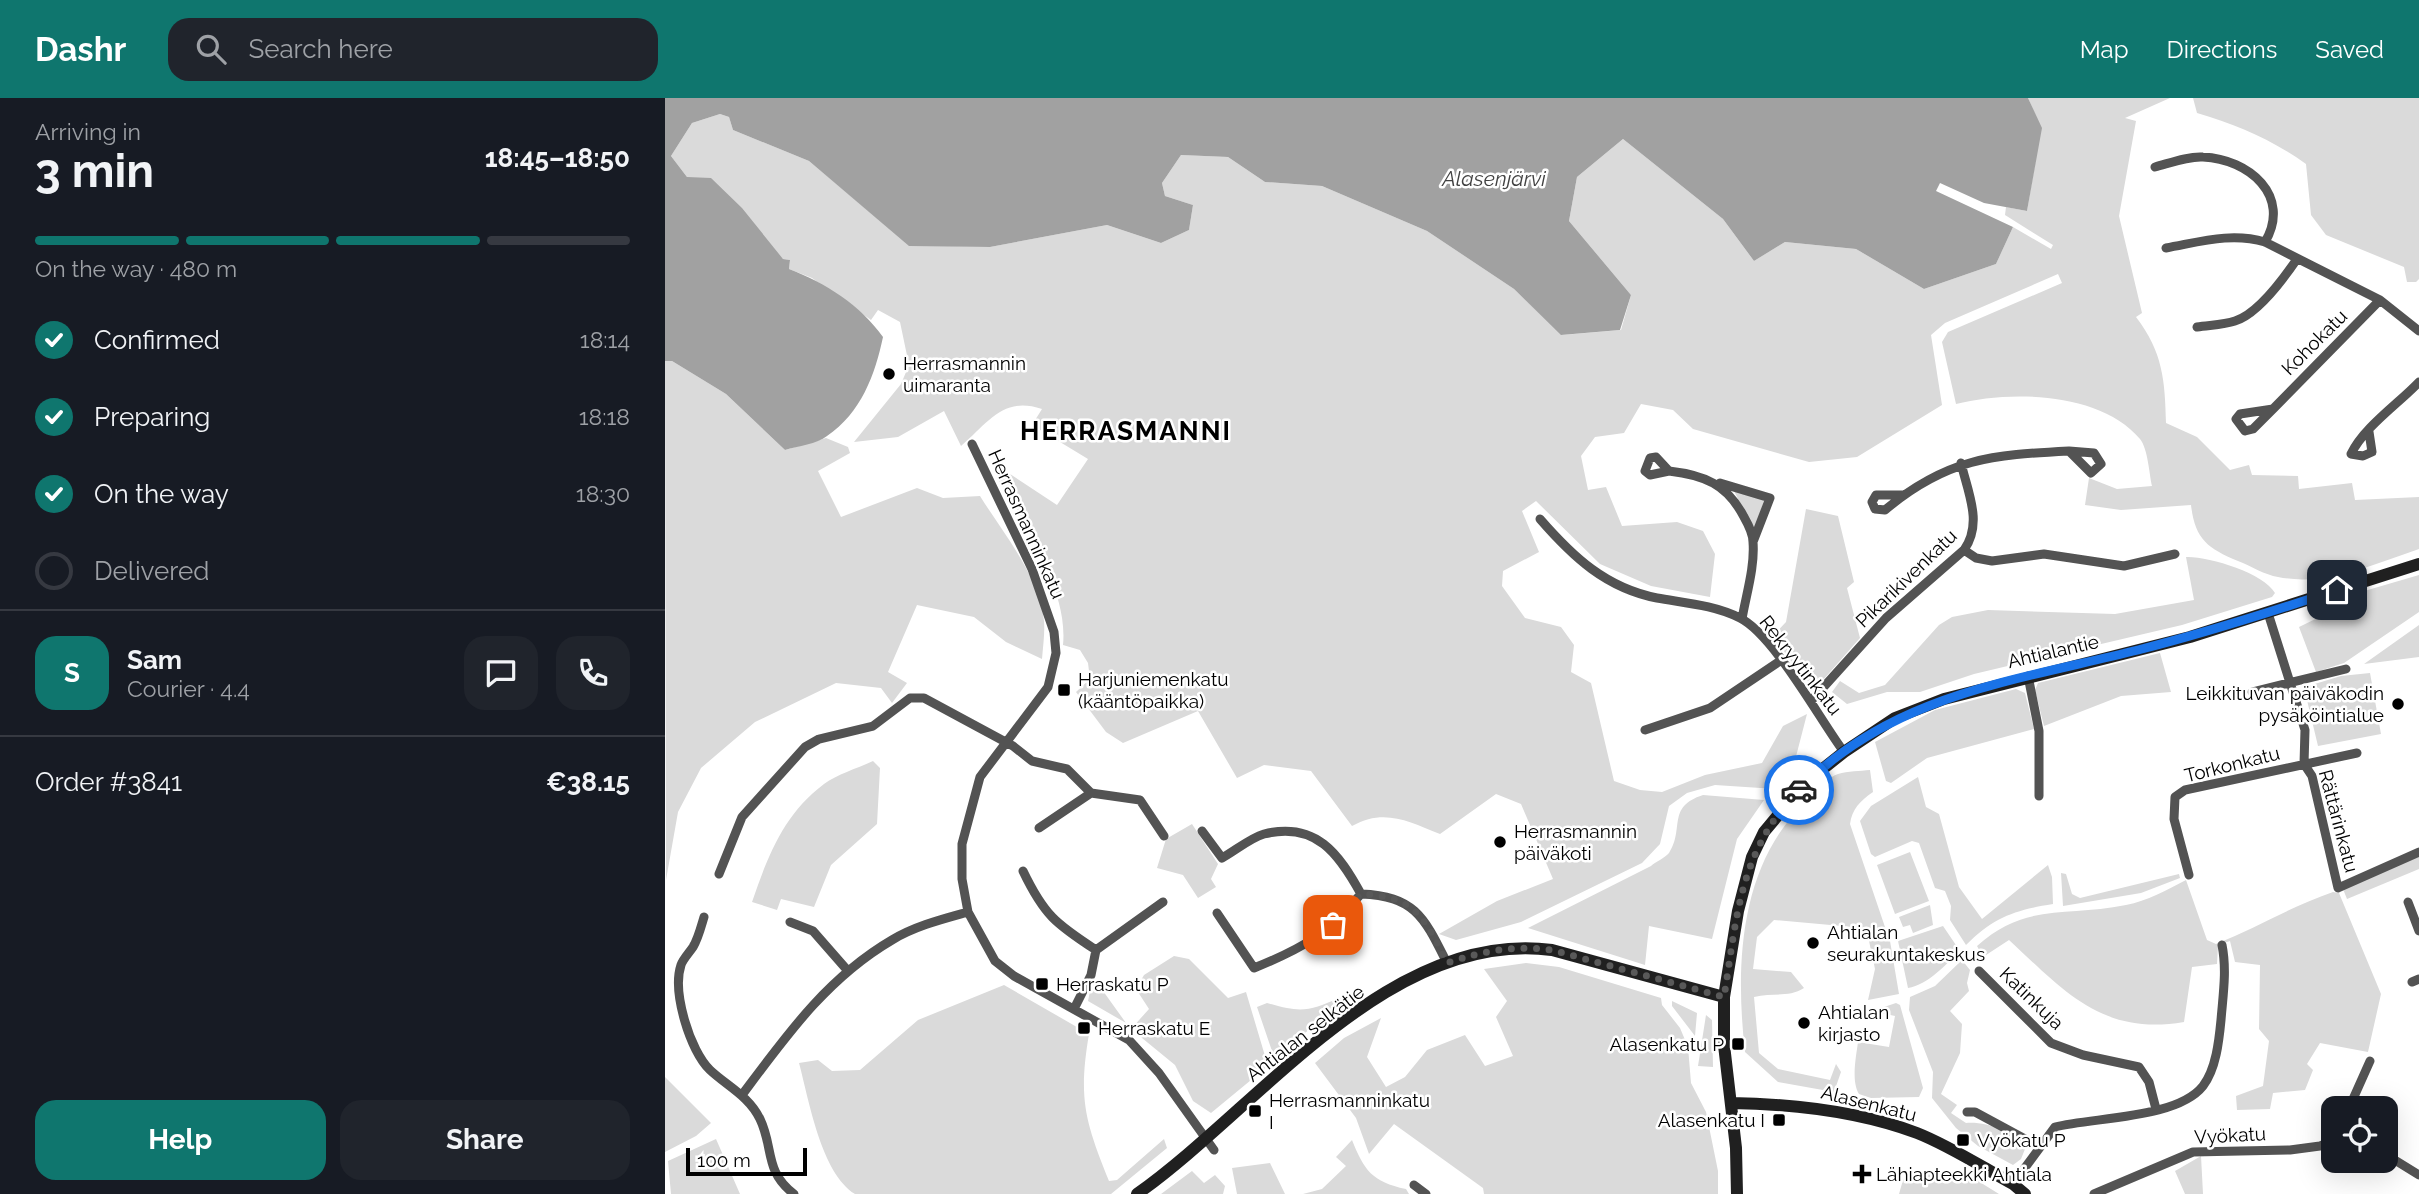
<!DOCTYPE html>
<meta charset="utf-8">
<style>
body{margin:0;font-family:Raleway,sans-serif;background:#20242c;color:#f1f3f6;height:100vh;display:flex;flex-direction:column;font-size:26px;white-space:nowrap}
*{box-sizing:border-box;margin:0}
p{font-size:23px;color:#9ea1a6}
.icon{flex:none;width:38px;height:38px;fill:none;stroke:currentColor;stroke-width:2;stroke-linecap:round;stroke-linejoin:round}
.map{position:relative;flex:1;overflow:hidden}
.drawer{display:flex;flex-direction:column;background:#171b24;width:665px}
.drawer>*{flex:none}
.tools{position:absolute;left:1656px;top:998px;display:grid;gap:14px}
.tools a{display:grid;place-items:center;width:77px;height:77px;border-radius:14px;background:#171b24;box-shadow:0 7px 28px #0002;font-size:35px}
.scale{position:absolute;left:21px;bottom:18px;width:121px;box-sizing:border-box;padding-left:7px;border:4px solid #000;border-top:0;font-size:19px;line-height:24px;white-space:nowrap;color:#000;-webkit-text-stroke:5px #fff;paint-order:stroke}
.pin{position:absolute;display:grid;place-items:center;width:60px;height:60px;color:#fff;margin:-30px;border-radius:14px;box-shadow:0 4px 10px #0006}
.courier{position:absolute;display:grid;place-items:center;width:70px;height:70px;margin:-35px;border:5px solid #1a73e8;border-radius:50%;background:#fff;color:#222;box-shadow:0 2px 9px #0007}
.head em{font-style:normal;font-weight:700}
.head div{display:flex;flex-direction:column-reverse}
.head{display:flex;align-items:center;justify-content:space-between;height:119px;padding:0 35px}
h1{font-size:46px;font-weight:700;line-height:52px}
.bar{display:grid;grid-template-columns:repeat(4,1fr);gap:10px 7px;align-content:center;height:84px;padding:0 35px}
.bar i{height:9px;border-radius:5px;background:#363941}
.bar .selected{background:#0f766e}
.bar p{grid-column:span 4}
.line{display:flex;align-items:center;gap:18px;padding:0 35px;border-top:2px solid #363941}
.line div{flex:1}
.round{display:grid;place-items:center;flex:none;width:74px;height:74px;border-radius:21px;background:#20242c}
ol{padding:0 35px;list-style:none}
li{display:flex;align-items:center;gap:21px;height:77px}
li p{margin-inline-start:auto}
li .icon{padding:7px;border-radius:50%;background:#0f766e;color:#fff;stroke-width:4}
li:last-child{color:#9ea1a6}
li i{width:38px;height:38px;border:4px solid #363941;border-radius:50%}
.primary-button{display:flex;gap:14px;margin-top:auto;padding:14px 35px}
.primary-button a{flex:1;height:80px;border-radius:21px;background:#0f766e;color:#fff;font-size:28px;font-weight:700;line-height:80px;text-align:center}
.primary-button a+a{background:#20242c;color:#f1f3f6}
header{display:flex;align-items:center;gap:42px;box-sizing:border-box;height:98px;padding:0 35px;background:#0f766e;color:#fff}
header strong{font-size:33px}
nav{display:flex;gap:38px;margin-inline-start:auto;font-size:24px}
.search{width:490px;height:63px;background:#20242c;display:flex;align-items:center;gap:18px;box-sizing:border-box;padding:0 24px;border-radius:21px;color:#9ea1a6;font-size:26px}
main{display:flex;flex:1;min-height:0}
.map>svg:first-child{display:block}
.green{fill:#dadada}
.water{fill:#a1a1a1}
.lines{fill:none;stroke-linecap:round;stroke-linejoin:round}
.street{stroke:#535353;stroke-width:9}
.secondary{stroke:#202020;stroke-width:12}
.done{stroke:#595959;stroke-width:7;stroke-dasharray:0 12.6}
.route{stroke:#1a73e8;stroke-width:9}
.poi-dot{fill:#000;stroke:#fff;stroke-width:2.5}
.labels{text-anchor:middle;stroke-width:5;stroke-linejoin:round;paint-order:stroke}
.street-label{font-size:19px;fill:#000;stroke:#fff}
.poi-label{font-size:19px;fill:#000;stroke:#fff;text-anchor:start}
.water-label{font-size:21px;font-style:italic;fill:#424242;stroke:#fff}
.district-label{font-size:26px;font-weight:bold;letter-spacing:2px;fill:#000;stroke:#fff}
</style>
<header>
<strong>Dashr</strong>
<div class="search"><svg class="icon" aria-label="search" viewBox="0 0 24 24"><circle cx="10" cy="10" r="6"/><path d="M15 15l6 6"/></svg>Search here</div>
<nav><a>Map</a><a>Directions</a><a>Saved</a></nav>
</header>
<main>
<section class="drawer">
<div class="head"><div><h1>3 min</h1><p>Arriving in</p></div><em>18:45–18:50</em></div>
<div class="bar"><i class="selected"></i><i class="selected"></i><i class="selected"></i><i></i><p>On the way · 480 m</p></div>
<ol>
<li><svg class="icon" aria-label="check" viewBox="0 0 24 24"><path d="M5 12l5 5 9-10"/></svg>Confirmed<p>18:14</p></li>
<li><svg class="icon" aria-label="check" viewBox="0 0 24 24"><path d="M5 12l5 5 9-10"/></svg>Preparing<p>18:18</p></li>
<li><svg class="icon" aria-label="check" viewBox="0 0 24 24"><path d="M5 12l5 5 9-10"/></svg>On the way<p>18:30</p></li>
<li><i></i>Delivered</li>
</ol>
<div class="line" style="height:126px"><b class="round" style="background:#0f766e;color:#fff">S</b><div><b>Sam</b><p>Courier · 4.4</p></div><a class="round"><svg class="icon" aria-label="chat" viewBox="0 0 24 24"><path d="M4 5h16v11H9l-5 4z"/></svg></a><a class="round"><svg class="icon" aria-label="phone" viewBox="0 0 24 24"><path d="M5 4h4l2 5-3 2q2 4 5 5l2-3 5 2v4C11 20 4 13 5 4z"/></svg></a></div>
<div class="line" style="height:91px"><div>Order #3841</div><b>€38.15</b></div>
<div class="primary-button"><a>Help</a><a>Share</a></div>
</section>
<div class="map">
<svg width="1754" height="1096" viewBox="0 0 1754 1096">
<rect width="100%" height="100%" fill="#fff"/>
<path class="green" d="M1363 0H1505L1460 20 1471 23 1454 118 1477 215 1471 219C1498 254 1500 283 1501 325L1532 339 1565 372 1584 367 1587 377 1633 378 1634 391 1687 385 1690 402 1754 399V451C1709 466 1661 489 1613 479 1600 477 1586 468 1573 463 1542 450 1530 441 1526 407L1456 412 1420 407 1424 380 1452 391 1487 388C1484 375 1483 351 1475 341 1436 294 1345 292 1291 306L1277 244 1283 234 1397 185 1393 176 1280 225 1266 237 1277 307 1192 359 1144 364 1028 331 1008 312 976 306 959 335 930 339 916 358 923 392 941 389 957 428 1012 424 1038 433 1050 456 1045 499 986 488 935 466 871 403 857 413 874 454 838 473 837 488 860 520 896 529 909 547 906 574 926 585 949 683 975 692 997 694 1040 677 1097 665 1118 628 1142 616 1127 674 1111 691 1050 687 1022 695 1004 708 995 746 977 765 856 824 791 842 774 836 832 803 888 781 856 706 831 696 775 736C743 723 719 710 687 728L646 673 599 667 572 680 533 613 458 645 441 634 411 594 425 581 423 565 415 552 398 547C403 496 367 444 346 399L334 384 339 372 392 407 423 361 367 327 377 311C338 298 324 324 296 348L279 313 233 339 189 344 236 286 244 267 235 224 213 212 206 222 147 180 124 171 125 162 118 161 22 79 6 58 27 25 55 16 64 19 68 32 144 63 244 147 325 149 442 127 496 145 524 132 528 107 500 98 497 85 516 57 563 59 600 84 657 88 762 133 849 191 897 237 956 232 966 197 904 123 912 79 958 41 1058 121 1089 163 1120 144 1191 151 1259 191 1331 166 1348 129 1386 151 1388 147 1340 117 1341 109 1362 113 1376 30Z
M1528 0H1754V181L1751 184H1742L1739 169 1661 137 1646 117 1641 66C1606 41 1572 27 1532 15Z
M0 263H7L61 296 120 352 161 340 183 349 185 355 153 373 176 419 252 390 278 400 315 398C338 435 375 479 379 523 380 535 378 548 377 561L341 544 309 519 252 507 223 574 242 585 227 605 216 590 171 585 90 624 36 670 13 714 1 782Z
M1069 393 1094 399 1099 403 1089 432Z
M1141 411 1173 418 1189 484 1182 490 1195 540 1158 582 1149 586 1140 582 1108 538 1121 524Z
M1521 459C1543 458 1599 475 1610 495L1607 499 1517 527 1309 576 1255 594H1222L1182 606 1167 594 1175 583 1194 595 1220 587 1274 527 1287 519 1323 512 1450 516 1529 502Z
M1754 477V514L1679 565 1651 574 1634 529 1671 511 1696 494Z
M1754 527V559L1699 566Z
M1495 555 1506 594 1456 598 1379 628 1370 592 1373 585Z
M1705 575 1716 636 1653 648 1641 598 1643 588 1676 578Z
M1351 591 1360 595 1369 631 1262 660 1226 685 1221 683 1210 644 1270 612Z
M208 663 215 670 212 726 166 767 149 809 116 801 112 812 87 804C103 758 118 717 159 686 173 676 193 670 208 663Z
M1205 672 1208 694C1195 703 1187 711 1185 726L1221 832 1109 822 1092 839 1088 871 1126 874 1139 890C1124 900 1107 894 1089 899L1094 955 1113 971 1165 982 1171 966 1176 974 1169 994 1113 984 1080 954C1070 866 1074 763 1145 700 1153 692 1163 679 1173 676 1183 673 1195 673 1205 672Z
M1253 679 1261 709 1274 716 1294 789 1317 821 1383 767 1387 779 1388 806C1350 812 1329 819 1301 847L1285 822 1286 808 1280 793 1270 790 1254 745 1247 743 1210 759 1206 756 1195 723 1206 708Z
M1038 697 1099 702 1072 741 1047 841 984 828 980 867 863 830 986 768C990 764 1000 760 1004 755 1020 731 1001 709 1038 697Z
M527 726 553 766 546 781 551 789 533 800 518 777 492 770 501 741Z
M1245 754 1264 803 1230 816 1212 767Z
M1754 756V771L1682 801 1678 791Z
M1396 775 1401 776 1407 796 1415 800 1514 776 1515 780 1476 795 1398 808Z
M1521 782 1542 842 1551 846C1591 830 1627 808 1668 794L1674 795 1716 896 1703 954 1655 945 1642 966 1648 972 1640 992 1608 995 1605 1011 1572 1012 1571 998 1598 988 1604 943 1594 931 1595 867 1570 864 1565 843 1553 847 1552 866 1527 869 1519 924C1437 938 1399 893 1344 842L1318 859 1312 848C1360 804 1403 819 1461 807 1482 803 1502 792 1521 782Z
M1265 807 1268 827 1248 835 1245 827 1238 829 1234 819Z
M1278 828 1295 853C1281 866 1263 887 1243 890L1233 843Z
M1204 843H1225L1234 896 1203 902 1210 871Z
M509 858 524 861 563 900 581 894 603 968 546 1015 528 1003 510 967 466 931 484 911 471 891 479 877Z
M1297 862 1305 872 1302 885 1304 893 1285 913 1297 926 1295 955 1276 996 1292 1007 1286 1015 1301 1025C1319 1023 1352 1033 1360 1051L1356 1061 1348 1067 1313 1048 1291 1030 1267 1000 1268 974 1244 912 1245 899 1270 888Z
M861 865 894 869 996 900 997 907 1015 930 1023 949 1026 985 1041 1014 1053 1073V1096H819L818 1090 729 1026 704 1056 691 1020 650 965 679 940 716 920 702 959 721 989 740 979 762 952 800 937 820 968 848 958 831 919 842 903 819 871Z
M428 879 461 925 423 903Z
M339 887 424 936C413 1001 420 1023 444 1083L452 1082 499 1041 502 1050 446 1096H190C156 1075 144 1002 134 965L153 962 167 973 195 972 253 922Z
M676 899 679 904 611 958 608 956 592 909 602 905C636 915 643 914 676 899Z
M1007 903 1032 915 1030 938 1007 908Z
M1231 905 1235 907 1258 990 1254 999 1206 1000 1194 996C1186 983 1191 959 1193 944L1224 949 1230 918 1207 913Z
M1041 917 1047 922 1048 969 1033 968Z
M0 979 46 1025 31 1038 0 1054Z
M51 1041 75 1096H6L3 1063Z
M687 1042C699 1072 707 1084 741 1091L744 1096H638L657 1091 681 1068 671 1059Z
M1536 1058 1538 1096H1520L1510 1073Z
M605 1065 620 1096H572L567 1070Z
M527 1073 539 1085 550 1077 560 1088 558 1096H496Z
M1297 1073 1334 1096H1234L1238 1082 1250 1074Z"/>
<path class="water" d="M0 0H1363L1377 30 1362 113 1319 105 1275 85 1271 93 1348 129 1331 166 1259 191 1191 151 1120 144 1089 163 1058 121 958 41 912 79 904 123 966 197 955 232 896 237 849 191 762 133 657 88 600 84 563 59 516 57 497 85 500 98 528 107 524 132 496 145 442 127 325 149 244 148 144 63 68 32 64 19 55 16 27 25 6 58 22 79 46 80 77 110 118 161 125 162 124 171C161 185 195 207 218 239 210 277 196 315 162 338 152 346 133 348 120 352L61 296 7 263H0Z"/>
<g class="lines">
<path class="street" d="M1490 69C1505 65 1523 58 1538 59 1584 61 1627 98 1600 144
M1501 150C1535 144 1566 134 1600 144L1715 202 1754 233
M1532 229C1544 227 1558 227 1570 223 1593 216 1619 180 1632 161
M1608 311 1588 331 1580 333 1571 321 1575 316 1608 311 1715 202
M1704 334 1707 354 1698 358 1686 356C1699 329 1733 306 1754 284
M307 346 367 471 389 534 391 555 383 589 315 679 297 746V781L303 814 330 863 349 878 464 942 494 975 549 1052
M1004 373 985 377 980 373 985 360 991 359 1004 373C1039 377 1062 386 1079 419 1083 426 1088 436 1088 444 1090 469 1081 497 1077 521
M1055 385 1105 400 1088 444
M1238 397H1211L1207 404 1210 411 1220 412C1282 360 1327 357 1404 353L1426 375 1436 366 1429 355 1404 353
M875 421C908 459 941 490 992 500 1020 505 1049 507 1075 520 1109 537 1155 622 1179 654
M1299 452 1311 460 1327 463 1379 456 1459 468 1510 456
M1603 515 1640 632 1639 666
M1363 578 1374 633V698
M1587 594 1681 571
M1146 603 1221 520 1299 452C1318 425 1303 395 1296 365
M980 632 1045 610 1115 563
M1639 666 1647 678 1673 790 1754 754
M426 695 475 702 499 738
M374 730 426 695
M537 733 557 760C570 753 585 740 599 736 651 723 674 756 696 796
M358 773C379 817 391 826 431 852
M54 776 77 719 140 649 154 641 208 628 245 600H259L348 648 367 663 402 671 426 695
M1524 777 1509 721 1510 699 1520 692 1692 655
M696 796C750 798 759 819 782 865
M1743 804 1754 833
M552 815 589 870C641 849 658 838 696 796
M39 819C36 829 33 841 28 849 24 855 18 861 16 867 7 894 25 953 45 972 62 988 84 998 95 1021 109 1050 99 1073 129 1096
M125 824 148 833 183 873
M431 852 498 804
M1314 873 1386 945 1418 957 1474 969 1484 984 1491 1011
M1747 884 1754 881
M409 911 426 877 431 852
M77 997C121 938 162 880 227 842 250 828 278 821 303 814
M1684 1010 1705 963
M1302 1014H1310L1373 1048
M1720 1056 1754 1077
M1348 1086 1390 1029C1429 1019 1512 1021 1538 988 1551 971 1554 943 1556 922 1558 897 1562 872 1557 847
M749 1087 761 1096
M1429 1096 1528 1054 1625 1052 1655 1048 1668 1043"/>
<path class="secondary" d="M1066 1005C1128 1006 1193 1013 1252 1035 1285 1048 1317 1069 1348 1086L1360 1096
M472 1096C593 1011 724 830 887 852L1059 899
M1072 1096 1071 1050 1059 947V899L1073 813 1087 759 1099 734 1140 685 1179 654 1230 620 1279 601 1525 539 1754 466"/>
</g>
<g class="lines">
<path class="done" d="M668 827 696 796C750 798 759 819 782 865 818 853 849 847 887 852L1059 899C1072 819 1074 753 1134 692"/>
<path class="route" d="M1134 692C1227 596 1350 583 1473 552 1540 535 1606 514 1672 492"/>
</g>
<g class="poi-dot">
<circle cx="224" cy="276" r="7"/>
<rect x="392" y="585" width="14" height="14" rx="3.5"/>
<circle cx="1733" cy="606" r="7"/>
<circle cx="835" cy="744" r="7"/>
<circle cx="1148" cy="845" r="7"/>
<rect x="370" y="879" width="14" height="14" rx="3.5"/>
<circle cx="1139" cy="925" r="7"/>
<rect x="412" y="923" width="14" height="14" rx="3.5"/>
<rect x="1066" y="939" width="14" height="14" rx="3.5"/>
<rect x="583" y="1006" width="14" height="14" rx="3.5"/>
<rect x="1107" y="1015" width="14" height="14" rx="3.5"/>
<rect x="1291" y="1035" width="14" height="14" rx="3.5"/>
<path d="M1193.5 1065.5h7v7h7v7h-7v7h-7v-7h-7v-7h7z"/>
</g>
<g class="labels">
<g class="street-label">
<text transform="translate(1649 244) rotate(-45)" y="7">Kohokatu</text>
<text transform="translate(362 426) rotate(66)" y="7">Herrasmanninkatu</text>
<text transform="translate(1241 480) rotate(-44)" y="7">Pikarikivenkatu</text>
<text transform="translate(1388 553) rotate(-13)" y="7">Ahtialantie</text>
<text transform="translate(1136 567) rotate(52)" y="7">Rekryytinkatu</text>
<text transform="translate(1567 666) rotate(-14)" y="7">Torkonkatu</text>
<text transform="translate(1674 723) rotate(75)" y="7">Rättärinkatu</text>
<text transform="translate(1367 900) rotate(44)" y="7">Katinkuja</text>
<text transform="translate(640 935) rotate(-38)" y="7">Ahtialan selkätie</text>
<text transform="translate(1204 1005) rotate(14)" y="7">Alasenkatu</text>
<text transform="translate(1565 1037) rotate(-3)" y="7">Vyökatu</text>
</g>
<g class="poi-label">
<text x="238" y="272">Herrasmannin<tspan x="238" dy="22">uimaranta</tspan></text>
<text x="413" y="588">Harjuniemenkatu<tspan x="413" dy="22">(kääntöpaikka)</tspan></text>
<text x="1719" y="602" text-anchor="end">Leikkituvan päiväkodin<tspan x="1719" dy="22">pysäköintialue</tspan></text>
<text x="849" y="740">Herrasmannin<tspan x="849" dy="22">päiväkoti</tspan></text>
<text x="1162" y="841">Ahtialan<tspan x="1162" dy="22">seurakuntakeskus</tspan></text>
<text x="391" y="893">Herraskatu P</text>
<text x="1153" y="921">Ahtialan<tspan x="1153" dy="22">kirjasto</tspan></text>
<text x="433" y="937">Herraskatu E</text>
<text x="1059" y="953" text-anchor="end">Alasenkatu P</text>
<text x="604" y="1009">Herrasmanninkatu<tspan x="604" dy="22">I</tspan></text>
<text x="1100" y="1029" text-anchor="end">Alasenkatu I</text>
<text x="1312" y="1049">Vyökatu P</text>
<text x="1211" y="1083">Lähiapteekki Ahtiala</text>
</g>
<g class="water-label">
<text x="829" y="88">Alasenjärvi</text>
</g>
<g class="district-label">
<text x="461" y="342">HERRASMANNI</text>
</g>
</g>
</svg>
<div class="tools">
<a><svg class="icon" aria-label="locate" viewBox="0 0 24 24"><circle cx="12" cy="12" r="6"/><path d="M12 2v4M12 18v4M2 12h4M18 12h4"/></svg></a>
</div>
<div class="scale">100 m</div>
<div class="pin" style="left:668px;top:827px;background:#ea580c"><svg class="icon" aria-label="bag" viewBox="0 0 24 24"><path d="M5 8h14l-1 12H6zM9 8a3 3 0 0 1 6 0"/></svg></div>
<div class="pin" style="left:1672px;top:492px;background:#1f2937"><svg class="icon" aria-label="home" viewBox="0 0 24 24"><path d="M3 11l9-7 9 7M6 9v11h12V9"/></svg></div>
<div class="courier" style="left:1134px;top:692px"><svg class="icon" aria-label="car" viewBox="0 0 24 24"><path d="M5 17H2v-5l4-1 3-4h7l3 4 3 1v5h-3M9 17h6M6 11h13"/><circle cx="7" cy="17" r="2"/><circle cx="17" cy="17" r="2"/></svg></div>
</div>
</main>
